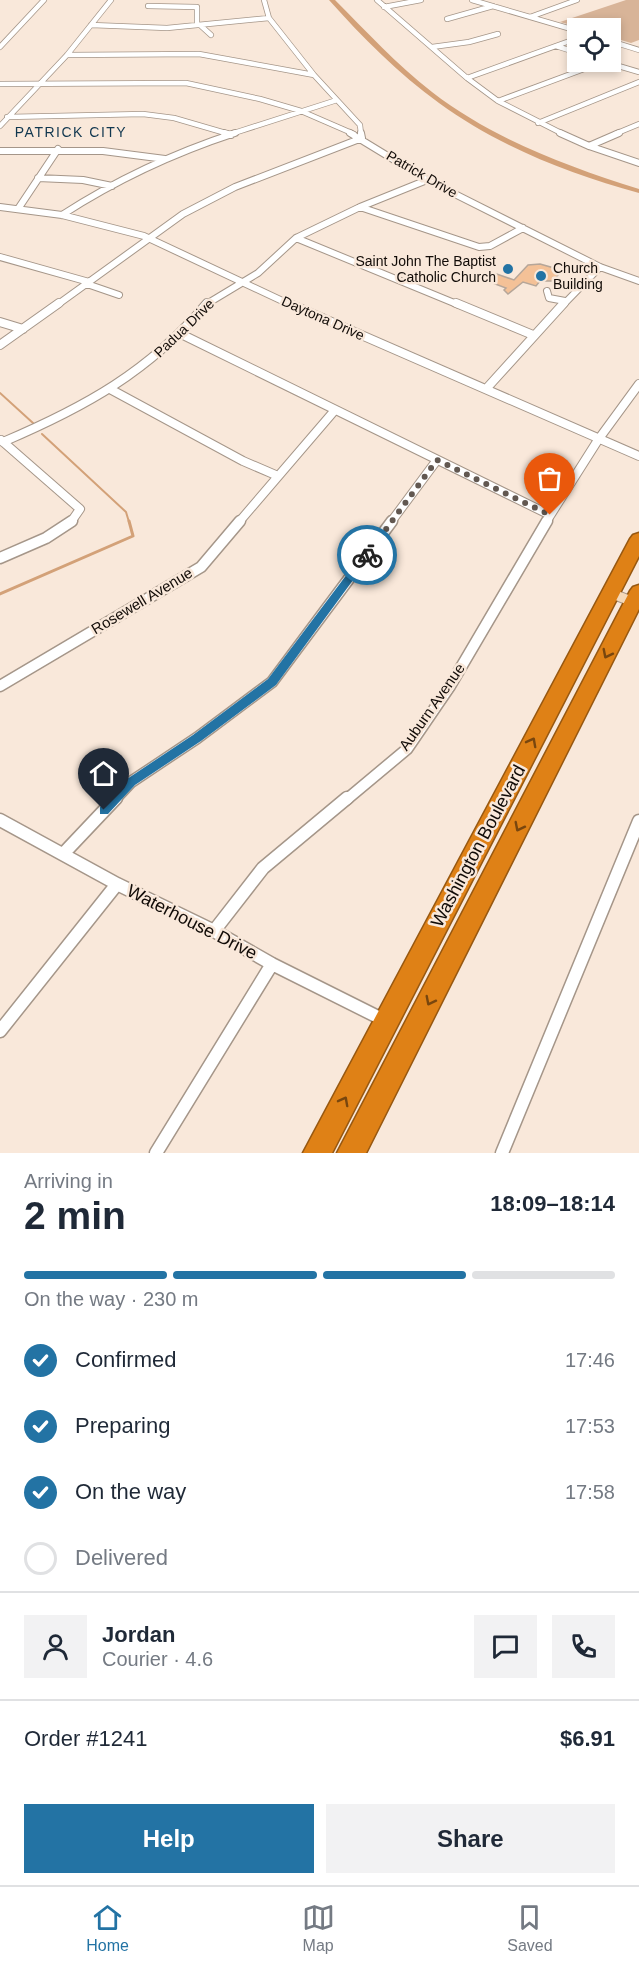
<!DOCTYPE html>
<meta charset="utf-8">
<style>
body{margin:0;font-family:Arial,sans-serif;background:#f2f2f3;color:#1f2937;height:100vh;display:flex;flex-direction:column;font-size:22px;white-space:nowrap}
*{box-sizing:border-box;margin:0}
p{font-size:20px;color:#747a83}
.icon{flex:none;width:33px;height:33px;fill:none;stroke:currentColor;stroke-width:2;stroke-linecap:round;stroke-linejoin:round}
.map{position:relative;height:1153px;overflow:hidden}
.details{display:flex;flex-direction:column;background:#fff;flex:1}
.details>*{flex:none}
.tools{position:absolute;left:567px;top:18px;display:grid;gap:12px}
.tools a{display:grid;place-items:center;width:54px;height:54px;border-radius:0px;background:#fff;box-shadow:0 3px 9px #0003;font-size:30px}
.pin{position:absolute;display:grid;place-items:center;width:51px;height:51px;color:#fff;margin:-62px -26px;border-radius:50% 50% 50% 0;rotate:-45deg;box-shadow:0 0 6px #0007}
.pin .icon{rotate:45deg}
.courier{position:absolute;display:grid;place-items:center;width:60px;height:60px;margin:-30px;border:4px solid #2373a4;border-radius:50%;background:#fff;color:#222;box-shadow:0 2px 8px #0007}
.summary em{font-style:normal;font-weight:700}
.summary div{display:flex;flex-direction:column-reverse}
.summary{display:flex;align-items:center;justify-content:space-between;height:102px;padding:0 24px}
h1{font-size:39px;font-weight:700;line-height:45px}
.bar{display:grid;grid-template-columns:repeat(4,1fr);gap:9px 6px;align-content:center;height:72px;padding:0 24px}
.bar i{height:8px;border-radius:4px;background:#e0e1e3}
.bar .on{background:#2373a4}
.bar p{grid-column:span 4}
.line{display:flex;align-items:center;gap:15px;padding:0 24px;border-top:2px solid #e0e1e3}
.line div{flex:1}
.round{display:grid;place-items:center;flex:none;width:63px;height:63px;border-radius:0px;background:#f2f2f3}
ol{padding:0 24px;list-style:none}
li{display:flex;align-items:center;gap:18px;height:66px}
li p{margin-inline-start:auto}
li .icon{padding:6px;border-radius:50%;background:#2373a4;color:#fff;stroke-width:4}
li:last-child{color:#747a83}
li i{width:33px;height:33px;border:3px solid #e0e1e3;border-radius:50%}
.primary-button{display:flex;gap:12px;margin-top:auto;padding:12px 24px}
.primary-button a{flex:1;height:69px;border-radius:0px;background:#2373a4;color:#fff;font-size:24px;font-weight:700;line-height:69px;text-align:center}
.primary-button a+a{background:#f2f2f3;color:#1f2937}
.tabs{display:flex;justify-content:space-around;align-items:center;height:84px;border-top:2px solid #e0e1e3;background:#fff;font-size:16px;color:#747a83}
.tabs a{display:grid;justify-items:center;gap:3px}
.tabs .on{color:#2373a4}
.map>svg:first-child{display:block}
.green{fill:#d8b498}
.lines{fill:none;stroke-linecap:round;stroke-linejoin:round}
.stream-far1{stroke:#d3a178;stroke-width:2}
.stream{stroke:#d3a178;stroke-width:3}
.canal{fill:#d3a178;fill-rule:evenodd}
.building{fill:#f4c197;stroke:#b6a699;stroke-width:1.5}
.street-far4-casing{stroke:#a59689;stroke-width:6}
.street-far3-casing{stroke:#a59689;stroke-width:8}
.street-far2-casing{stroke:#a59689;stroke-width:10}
.street-far1-casing{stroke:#a59689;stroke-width:13}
.street-casing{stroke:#a59689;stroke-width:15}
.secondary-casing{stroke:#a59689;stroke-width:2}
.highway-casing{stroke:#975811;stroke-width:3}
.street-far4{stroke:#fff;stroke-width:4.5}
.street-far3{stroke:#fff;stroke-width:6}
.street-far2{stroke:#fff;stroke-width:8}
.street-far1{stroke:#fff;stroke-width:10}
.street{stroke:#fff;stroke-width:12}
.secondary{fill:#f5d9b9;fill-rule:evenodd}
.highway{fill:#df8116;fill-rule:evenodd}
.oneway{stroke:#78460e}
.route{fill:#2373a4}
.done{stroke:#625851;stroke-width:6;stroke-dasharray:0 10.8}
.poi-dot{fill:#2373a4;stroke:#f9e8da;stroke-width:2}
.labels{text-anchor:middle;stroke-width:5;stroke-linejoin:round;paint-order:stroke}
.far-neighbourhood-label{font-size:14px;letter-spacing:1.5px;fill:#11374f;stroke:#f9e8da}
.far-street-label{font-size:14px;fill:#110b07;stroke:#f9e8da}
.far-poi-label{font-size:14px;fill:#110b07;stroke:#f9e8da;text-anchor:end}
.street-label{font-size:15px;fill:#110b07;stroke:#f9e8da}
.near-street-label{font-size:18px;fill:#110b07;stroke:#f9e8da}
</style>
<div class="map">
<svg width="639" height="1153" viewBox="0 0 639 1153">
<rect width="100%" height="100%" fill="#f9e8da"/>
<path class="green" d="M626 0H639V40L631 43 611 37 610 28H583L560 22Z"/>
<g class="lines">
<path class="stream-far1" d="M0 393 33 423
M42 434 126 512 129 522"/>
<path class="stream" d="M0 594 133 536 129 521"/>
<path class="canal" d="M329 0H335C366 31 397 65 432 92 493 139 566 166 639 189V193C569 174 498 146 439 103 399 74 362 37 329 0Z"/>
</g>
<path class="building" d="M540 264 554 268 559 274 553 281H540L536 286 523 282 508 294 504 290 506 288 482 279 491 272 514 280 528 265Z"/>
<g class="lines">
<defs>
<path id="street-far4" d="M264 0 269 18 314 75 360 125 361 134
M377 0 467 78 498 101 563 134
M472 0 578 31
M148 6 197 7V25
M384 7 421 0
M530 17 577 0
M447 19 493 6
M91 25 167 28 269 18
M200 25 211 35
M610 41 639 50
M556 46 578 53
M0 47 44 0
M432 47 469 42 498 34
M67 55 199 54 314 75
M605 62 639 72
M467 78 578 38
M0 84 186 83 260 99 301 111 354 134
M498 101 603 62
M7 117 143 114 174 118 229 134
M538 123 639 82
M0 126 67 55 111 0
M231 134 337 100
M615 134 639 124"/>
<path id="street-far3" d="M224 133 231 135
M350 133 427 180 600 267 639 281
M361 133 362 138
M560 133 589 146 639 163
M589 146 619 133
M0 151H103L165 159
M38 178 83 180 112 186
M0 207 62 215 144 236 291 305
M360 207 479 247 490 246 523 228
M18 209 58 149
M62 215C116 180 174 153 235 133
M296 238 459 305
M0 257 89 282
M87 284 119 295
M547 291 549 298 565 301
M57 305 183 214 235 187 362 138
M205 305 258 273 296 238 360 207 427 180
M563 305 600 267"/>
<path id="street-far2" d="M288 303 639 456
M456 303 533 335
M0 322 23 329
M181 334 550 515
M0 345 59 303
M110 389 243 461 278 476
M486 389 564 303
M1 440 80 509 71 522
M3 442C85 407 149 372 207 303
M239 522 335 410
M391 522 437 460
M546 522 598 440 639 384"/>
<path id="street-far1" d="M0 558 46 538 72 521
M0 686 201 567 240 521
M114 800 131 782 197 738 272 682 392 521
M346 800 407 749 450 686 547 521"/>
<path id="street" d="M0 820 117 884 214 931 272 964 386 1021
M64 853 116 798
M214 931 263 868 347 798
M0 1031 117 884
M156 1153 272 964
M502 1153 639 821"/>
<path id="secondary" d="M610 588 639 599V609L605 596 603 593 605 590Z"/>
<path id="highway" d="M639 533V556L332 1153H303L630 539 633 535Z
M639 585V609L366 1153H337L630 591 633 587Z"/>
</defs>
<use href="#street-far4" class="street-far4-casing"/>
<use href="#street-far3" class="street-far3-casing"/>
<use href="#street-far2" class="street-far2-casing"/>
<use href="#street-far1" class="street-far1-casing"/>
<use href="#street" class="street-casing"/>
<use href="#secondary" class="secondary-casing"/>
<use href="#highway" class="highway-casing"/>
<use href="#street-far4" class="street-far4"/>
<use href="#street-far3" class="street-far3"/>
<use href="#street-far2" class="street-far2"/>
<use href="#street-far1" class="street-far1"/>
<use href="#street" class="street"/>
<use href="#secondary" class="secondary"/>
<use href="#highway" class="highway"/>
</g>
<defs><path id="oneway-chevron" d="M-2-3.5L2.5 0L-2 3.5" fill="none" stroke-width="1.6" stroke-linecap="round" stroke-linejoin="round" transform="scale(1.5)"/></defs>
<g class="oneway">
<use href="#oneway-chevron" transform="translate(607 654) rotate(117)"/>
<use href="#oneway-chevron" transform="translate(532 742) rotate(-62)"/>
<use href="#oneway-chevron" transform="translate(519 827) rotate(117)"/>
<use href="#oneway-chevron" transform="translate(430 1001) rotate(117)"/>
<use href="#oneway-chevron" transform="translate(344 1101) rotate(-62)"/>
</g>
<path class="route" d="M367 552 370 553V557L276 685 201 741 135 785 108 814H100V807L127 779 193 735 268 679 363 553Z"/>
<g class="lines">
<path class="done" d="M367 555 437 460 550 515"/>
</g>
<g class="poi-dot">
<circle cx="508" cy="269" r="6"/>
<circle cx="541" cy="276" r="6"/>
</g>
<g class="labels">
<g class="far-neighbourhood-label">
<text x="71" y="137">PATRICK CITY</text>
</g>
<g class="far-street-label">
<text transform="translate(422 174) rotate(30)" y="5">Patrick Drive</text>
<text transform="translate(323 318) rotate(24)" y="5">Daytona Drive</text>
<text transform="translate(184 328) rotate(-44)" y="5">Padua Drive</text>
</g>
<g class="far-poi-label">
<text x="496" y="266">Saint John The Baptist<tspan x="496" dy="16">Catholic Church</tspan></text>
<text x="553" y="273" text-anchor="start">Church<tspan x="553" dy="16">Building</tspan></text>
</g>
<g class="street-label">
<text transform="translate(142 601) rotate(-31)" y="5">Rosewell Avenue</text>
<text transform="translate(432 707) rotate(-55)" y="5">Auburn Avenue</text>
</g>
<g class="near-street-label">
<text transform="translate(478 846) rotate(-62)" y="6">Washington Boulevard</text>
<text transform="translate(192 922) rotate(27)" y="6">Waterhouse Drive</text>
</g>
</g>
</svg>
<div class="tools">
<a><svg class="icon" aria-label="locate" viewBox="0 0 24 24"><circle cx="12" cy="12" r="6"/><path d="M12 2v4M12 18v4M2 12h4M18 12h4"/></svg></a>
</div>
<div class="pin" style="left:550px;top:515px;background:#ea580c"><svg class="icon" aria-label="bag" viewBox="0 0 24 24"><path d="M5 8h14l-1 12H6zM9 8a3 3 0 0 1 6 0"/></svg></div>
<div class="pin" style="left:104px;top:810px;background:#1f2937"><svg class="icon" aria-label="home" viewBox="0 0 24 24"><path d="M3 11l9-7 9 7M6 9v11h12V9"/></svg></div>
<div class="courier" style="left:367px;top:555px"><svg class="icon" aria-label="bike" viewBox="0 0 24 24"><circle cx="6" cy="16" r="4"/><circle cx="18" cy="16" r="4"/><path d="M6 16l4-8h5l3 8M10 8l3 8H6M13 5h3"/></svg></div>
</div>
<section class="details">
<div class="summary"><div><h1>2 min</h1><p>Arriving in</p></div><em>18:09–18:14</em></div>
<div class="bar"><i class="on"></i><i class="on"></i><i class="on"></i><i></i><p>On the way · 230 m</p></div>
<ol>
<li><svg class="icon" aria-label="check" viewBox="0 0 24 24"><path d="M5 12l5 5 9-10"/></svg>Confirmed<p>17:46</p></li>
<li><svg class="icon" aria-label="check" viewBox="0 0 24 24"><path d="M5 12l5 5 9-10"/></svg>Preparing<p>17:53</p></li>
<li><svg class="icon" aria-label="check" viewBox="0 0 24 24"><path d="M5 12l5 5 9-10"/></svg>On the way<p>17:58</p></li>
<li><i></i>Delivered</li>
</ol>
<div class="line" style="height:108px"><a class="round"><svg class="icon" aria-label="person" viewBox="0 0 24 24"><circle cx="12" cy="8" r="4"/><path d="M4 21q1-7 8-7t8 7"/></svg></a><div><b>Jordan</b><p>Courier · 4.6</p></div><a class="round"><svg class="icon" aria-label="chat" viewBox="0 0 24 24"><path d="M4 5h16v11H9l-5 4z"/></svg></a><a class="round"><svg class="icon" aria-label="phone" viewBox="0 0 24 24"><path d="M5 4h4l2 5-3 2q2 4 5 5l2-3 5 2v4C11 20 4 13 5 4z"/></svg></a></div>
<div class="line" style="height:78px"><div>Order #1241</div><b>$6.91</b></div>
<div class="primary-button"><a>Help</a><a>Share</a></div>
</section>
<nav class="tabs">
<a class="on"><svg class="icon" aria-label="home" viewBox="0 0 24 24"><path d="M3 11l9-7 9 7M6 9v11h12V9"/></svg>Home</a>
<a><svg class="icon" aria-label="map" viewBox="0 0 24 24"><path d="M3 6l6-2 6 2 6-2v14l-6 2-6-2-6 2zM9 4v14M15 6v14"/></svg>Map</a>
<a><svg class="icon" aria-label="saved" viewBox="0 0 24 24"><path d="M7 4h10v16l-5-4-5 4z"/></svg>Saved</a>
</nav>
